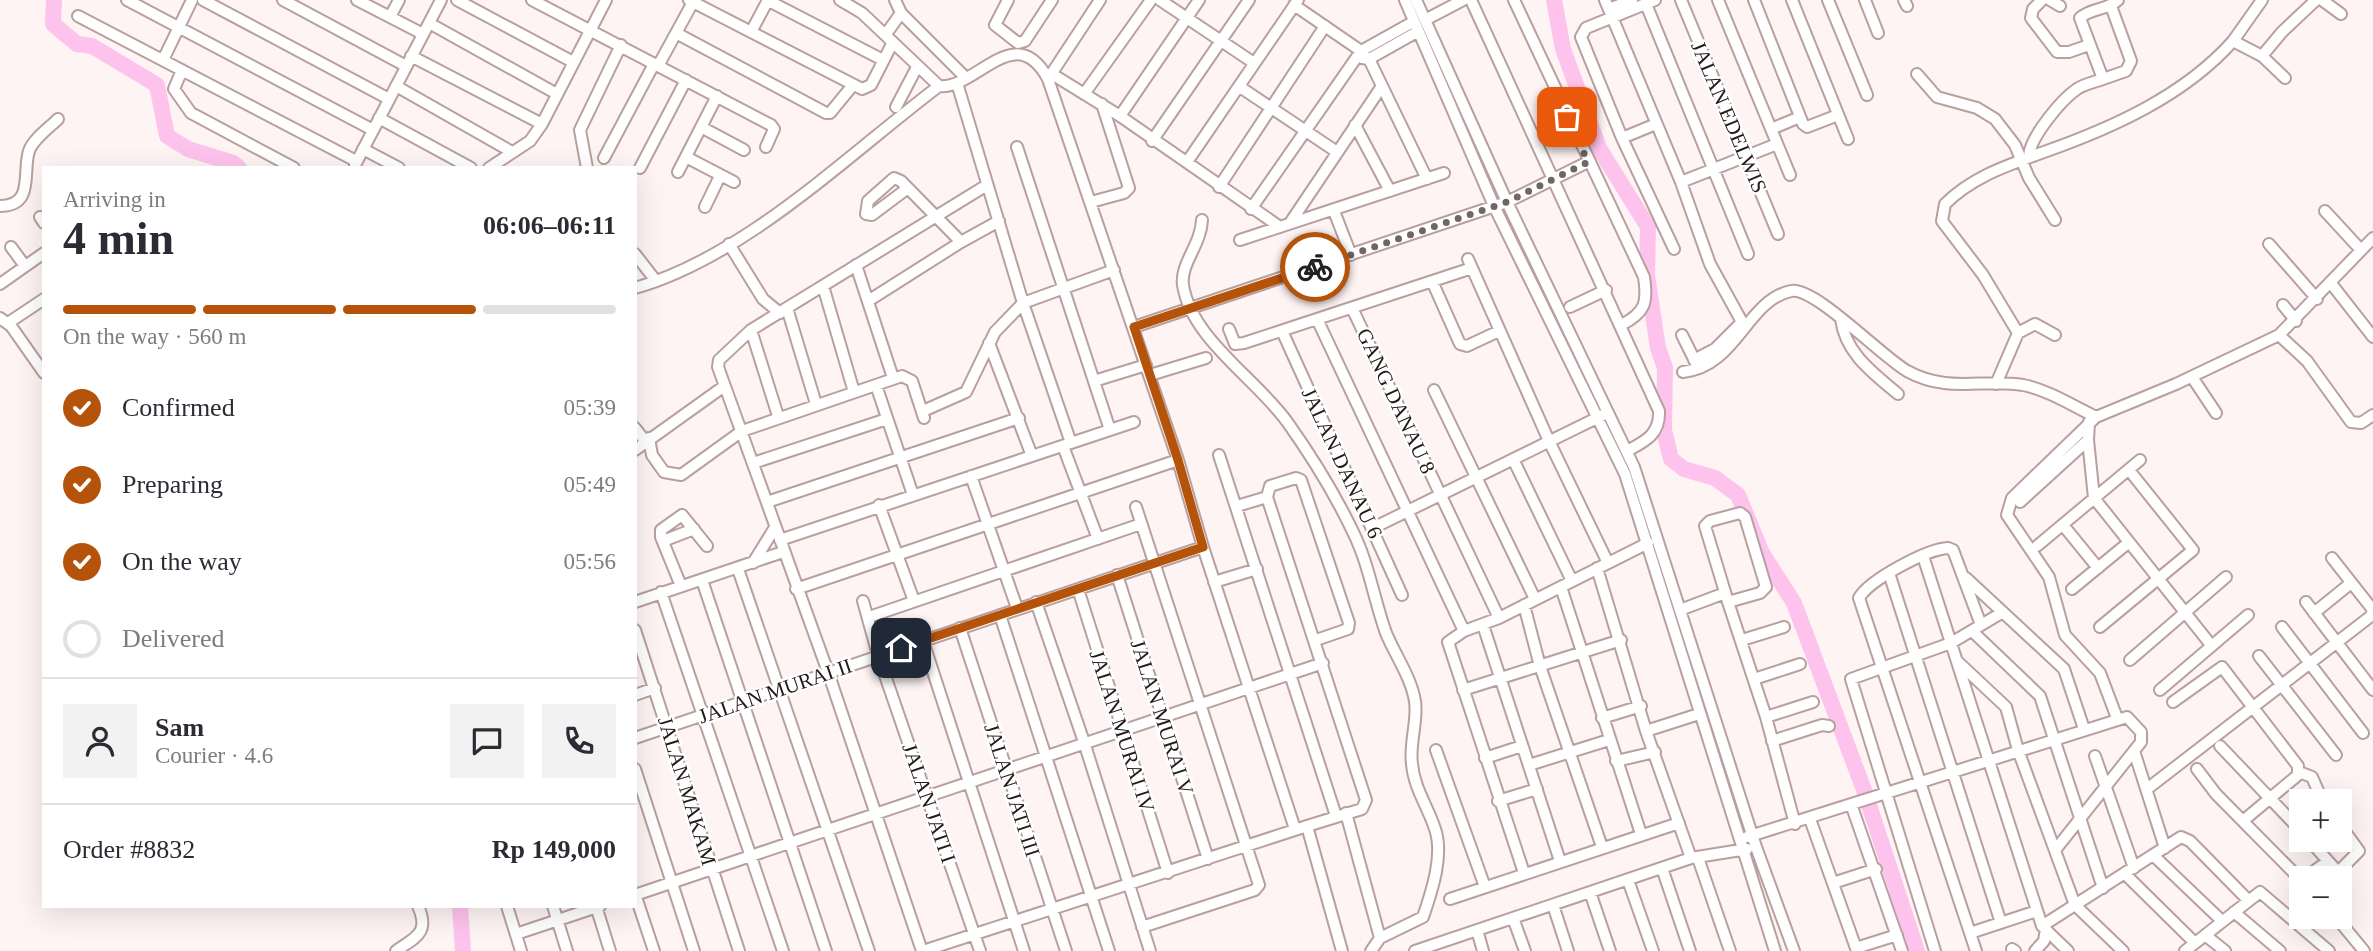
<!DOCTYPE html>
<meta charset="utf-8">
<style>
body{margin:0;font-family:Georgia,serif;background:#f2f2f3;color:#2b2b33;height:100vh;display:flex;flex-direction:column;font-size:26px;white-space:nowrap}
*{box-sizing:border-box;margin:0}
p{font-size:23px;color:#7c7c81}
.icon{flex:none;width:38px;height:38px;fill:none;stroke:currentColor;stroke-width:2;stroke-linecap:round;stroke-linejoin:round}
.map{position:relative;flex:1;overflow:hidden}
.panel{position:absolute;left:42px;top:166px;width:595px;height:742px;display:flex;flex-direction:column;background:#fff;border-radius:0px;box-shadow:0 7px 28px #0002}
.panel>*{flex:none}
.fabs{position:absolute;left:2289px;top:789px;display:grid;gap:14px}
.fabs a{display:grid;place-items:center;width:63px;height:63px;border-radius:0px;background:#fff;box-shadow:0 7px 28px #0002;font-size:35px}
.pin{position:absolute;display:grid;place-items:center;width:60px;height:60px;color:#fff;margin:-30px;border-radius:14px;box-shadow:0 4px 10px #0006}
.courier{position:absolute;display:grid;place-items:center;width:70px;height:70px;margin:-35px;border:5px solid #b45309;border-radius:50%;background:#fff;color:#222;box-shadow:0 2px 9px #0007}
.headline em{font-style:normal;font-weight:700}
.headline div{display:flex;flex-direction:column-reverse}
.headline{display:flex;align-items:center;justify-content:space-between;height:119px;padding:0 21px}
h1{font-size:46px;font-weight:700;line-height:52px}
.bar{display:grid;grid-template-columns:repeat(4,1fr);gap:10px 7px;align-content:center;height:84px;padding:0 21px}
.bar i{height:9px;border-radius:5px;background:#e1e1e2}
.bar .selected{background:#b45309}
.bar p{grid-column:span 4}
.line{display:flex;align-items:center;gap:18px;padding:0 21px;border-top:2px solid #e1e1e2}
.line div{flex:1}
.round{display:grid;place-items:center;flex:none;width:74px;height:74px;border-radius:0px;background:#f2f2f3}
ol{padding:0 21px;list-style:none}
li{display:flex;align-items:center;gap:21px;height:77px}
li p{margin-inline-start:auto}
li .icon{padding:7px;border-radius:50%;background:#b45309;color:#fff;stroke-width:4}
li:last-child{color:#7c7c81}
li i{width:38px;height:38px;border:4px solid #e1e1e2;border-radius:50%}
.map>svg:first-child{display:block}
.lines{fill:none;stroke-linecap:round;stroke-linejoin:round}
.river{stroke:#fec3ed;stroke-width:16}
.minor-casing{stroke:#b8a09f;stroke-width:14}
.minor{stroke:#fff;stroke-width:10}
.done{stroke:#706666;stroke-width:7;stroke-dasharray:0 12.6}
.route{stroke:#b45309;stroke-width:9}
.labels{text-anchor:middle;stroke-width:5;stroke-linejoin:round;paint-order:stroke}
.street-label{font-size:21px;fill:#231a1a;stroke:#fff}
</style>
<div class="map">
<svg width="2373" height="951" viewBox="0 0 2373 951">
<rect width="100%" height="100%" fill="#fef4f3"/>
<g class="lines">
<path class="river" d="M54 0 53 24 77 44 92 46 157 85 167 136 188 149 233 163 239 168
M1554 0 1563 49 1599 148 1648 227 1647 275 1658 348 1665 368 1664 430 1671 459 1684 469 1715 478 1738 495 1762 553 1794 603 1864 790 1917 951
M460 906 463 951"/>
<defs>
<path id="minor" d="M127 0 373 130
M203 0 389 99
M283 0 406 66
M357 0 423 34
M457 0 573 62
M532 0 771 125 774 129 766 147
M689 0 862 89 871 85 893 42
M767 0 883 60
M840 0 862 13 939 86
M895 0 901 13 965 77
M1008 0 995 25 1018 43 1025 41 1052 0
M1160 0 1254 63
M1405 0 1494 206 1625 474 1775 951
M1416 0 1507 202 1634 467 1756 847 1794 951
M1471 0 1659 411C1660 434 1646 441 1627 451
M1514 0 1644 277C1648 303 1645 313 1621 325
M1605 0 1681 182 1710 264 1742 322 1715 349 1694 360
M1655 0 1586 28 1581 37 1622 138 1656 124
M1681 0 1778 234
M1718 0 1790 175
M1754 0 1803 124 1807 127 1838 115
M1792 0 1848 139
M1828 0 1867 95
M1865 0 1878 33
M1904 0 1907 6
M2042 0 2033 9 2031 18 2057 52H2069L2089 45
M2050 0 2060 6
M2322 0 2341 14
M1646 4 1748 254
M1294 5 1361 51 1369 59 1427 179
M2111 6 2131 61 2126 71 2103 79 2080 18C2091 8 2108 10 2118 0
M1609 9 1632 0
M78 16 356 161
M390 17 399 0
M1425 20 1463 0
M429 23 557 94
M751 32 768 0
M676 33 826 113H830L853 85
M886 34 901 13
M2233 41 2262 0
M411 56 542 124 606 0
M2262 56 2285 78
M1362 58 1369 59 1417 32
M163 60 192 0
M658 66 693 2
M182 70 174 89 191 113 294 168
M1052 74 1120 116 1280 227
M1917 74 1937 97 1977 108 1995 119 2015 145 2029 178 2055 220
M1048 79 1100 0
M957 83 1023 303 1071 443
M396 86 512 152
M1240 87 1337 152
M1084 94 1151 0
M896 107 917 67
M1120 116 1199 0
M379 118 471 168
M1355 125 1390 191
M701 127 744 150
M1771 129 1800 117
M1622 138 1674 249
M1152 141 1249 0
M1017 147 1110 430
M363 149 399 168
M2029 156C2030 137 2062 99 2077 89 2084 84 2095 82 2103 79
M686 157 734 182
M604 158 654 64
M1187 162 1298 0
M355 165 441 0
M489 168 530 141 542 124
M587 168 580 130 621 45
M640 168 686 80
M678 172 717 96
M1681 182 1777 144
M1219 187 1325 26
M1091 202 1124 193 1129 188 1102 104
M0 206C35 206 22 172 29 151 33 139 49 128 58 119
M705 207 720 176
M1251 209 1361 51 1413 22
M1334 211 1351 255
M2325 211 2360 249
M40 217 44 223
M1202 220C1201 245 1180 264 1183 285 1191 339 1258 380 1288 423 1312 457 1335 494 1353 532 1369 564 1374 600 1386 633 1395 655 1411 677 1415 701 1418 722 1409 743 1412 764 1414 788 1428 807 1435 829 1444 855 1432 891 1423 917L1380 938 1371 951
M1290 223 1382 86
M1240 240 1444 173
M961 242 999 221
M729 244 763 299 780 313
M2269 244 2317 299
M11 247 25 266
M635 254 656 281
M1468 259 1549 441 1608 563
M856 265 893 378
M1432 281 1460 344 1467 346 1499 331
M2330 282 2373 337
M0 284 44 253
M823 286 854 392
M635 288C745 257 849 154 939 86 976 90 1015 18 1048 79L1178 460 1203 547 1295 829
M868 301 961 242 901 181 894 178 868 201 866 214 872 215 908 188
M2283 305 2296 321
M1570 307 1606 290
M787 308 816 404
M1352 308 1499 618
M0 318 11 326 44 373
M1317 319 1464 631
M1841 319C1845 353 1873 373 1898 394
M8 323 44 299
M1134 327 1507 202 1588 162
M1229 329 1235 344 1244 343 1472 268
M751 330 778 416
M1282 331 1402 595
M2018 333 2035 324 2055 335
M1682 335 1697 365
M2279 335 2307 361 2351 422 2361 423 2373 415
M989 343 1032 456
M1683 372C1736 367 1747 300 1791 291 1814 286 1881 356 1907 371 1949 394 1983 378 2023 385 2048 390 2073 406 2096 417
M1150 375 1206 358
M2192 377 2216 413
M1094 381 1146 365
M1996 384 2018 333 1983 275 1942 221 1945 204C1973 176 2009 165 2044 152 2112 128 2184 96 2233 41L2262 56 2282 32 2316 0
M876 385 913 495
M1434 390 1535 599
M923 411 966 392 995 332 1023 303 1114 270
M2089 422 2088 440 2094 498 2211 645
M635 428 645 441
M649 438 652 455 664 472 681 475 742 431 902 376 912 381 924 418
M1063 446 1098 539
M635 450 723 387
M1219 455 1336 816
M1513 459 1572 581
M753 463 887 419
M971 476 1017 608
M767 502 1019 418
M2020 502 2088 440
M879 505 914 601
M1237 506 1267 497
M1136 507 1259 885 1255 890 1142 927
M1740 513 1745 517 1766 587 1760 593 1728 602 1705 526 1710 521Z
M2063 525 2098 568
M1373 528 1603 415
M780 540 1134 422
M663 541 694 529
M2037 546 2140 460
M1923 556 2042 926 2068 951
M753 563 774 529
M1597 568 1646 731 1691 858
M738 569 869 951
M1889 573 2001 923
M1117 575 1208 859
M1966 578 2064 669 2084 729
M702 580 826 951
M1214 582 1257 569
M681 586 661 537V530L682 515 707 546
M1561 587 1641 834
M796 589 1178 460
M1078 589 1168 873
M2072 589 2128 543
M661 592 783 951
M863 601 878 655 980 951
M635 602 783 552
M1036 602 1084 742 1150 951
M1728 602 1766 717 1795 824
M2306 602 2373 690
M1524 605 1540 666 1602 847
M1680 610 1725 593
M2314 613 2351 583
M1000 615 1109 951
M869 617 1141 524
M1483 625 1560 861
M2100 627 2193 550 2129 470
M2282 627 2363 733
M960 628 1066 951
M635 630 739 951
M1972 631 2040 696 2103 888
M1742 640 1784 627
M923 641 1024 951
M2259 656 2336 755
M2130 660 2226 577
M1957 661 2006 707 2018 750 2075 905 2123 951
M1754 679 1800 664
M1463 690 1621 640
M2160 690 2248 615
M635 695 655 688
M2173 702 2222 667 2298 766V775L2244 820
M1766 717 1813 702
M1602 718 1641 706
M2117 718 2100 673 2065 635 2049 577 2007 515 2012 498 2096 417 2176 384 2279 335 2373 238
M1646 731 1699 714
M635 738 1203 547
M1772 741 1822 725 1829 726
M2220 746 2301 831
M1436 750 1485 887
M2134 751 2165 848
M2095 756 2134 868
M1485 758 1522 746
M1616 761 1655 752
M1529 765 1609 740
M635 769 694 951
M2197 769 2216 794 2301 880
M2299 772 2312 777 2323 802
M2147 789 2371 616 2373 610 2332 558
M1498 801 1537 789
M1851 804 1902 951
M1346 813 1380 938
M1810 819 1857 951
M1307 826 1362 809 1366 800 1267 497 1270 486 1296 478 1301 480 1349 623 1348 629 1316 640
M1747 837 2127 717 2141 732V742L2056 849
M2309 840 2338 872 2359 851 2340 825
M2154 856 2222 921
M1698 858 1730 951
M1662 868 1690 951
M1524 873 1448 642 1464 631 1499 618 1648 543
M2125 874 2195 943
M2305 878 2328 861
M1628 880 1653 951
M1833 883 1876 869
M1590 892 1610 951
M635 894 654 951
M635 895 1323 663
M1450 899 1679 823
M1553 905 1568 951
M507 906 521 951
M553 906 567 951
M596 906 610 951
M2234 912 2280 951
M2336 917 2364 951
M1513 918 1525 951
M2042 926 2181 837 2190 841 2248 900
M1477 930 1483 951
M1970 933 2037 911
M516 934 600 906
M2205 935 2225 951
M1856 948 1897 935
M2012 949 2015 951
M396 951C416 937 430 933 418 906
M922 951 828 672 718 367 719 360 751 330 987 185
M923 951 1307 826 1342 951
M1415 951 1691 858 1747 849
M1935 951 1851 679 1951 643 2003 612
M1976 951 1859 598C1869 580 1927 549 1948 548L1953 550 1981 625
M2035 951 2044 941 2046 929
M2185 951 2260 892 2329 951"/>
</defs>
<use href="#minor" class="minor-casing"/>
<use href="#minor" class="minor"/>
</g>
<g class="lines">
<path class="done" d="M1315 267 1507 202 1588 162 1567 117"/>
<path class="route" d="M901 648 1203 547 1178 460 1134 327 1315 267"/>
</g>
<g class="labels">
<g class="street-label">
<text transform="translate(1729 117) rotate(67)" y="7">JALAN EDELWIS</text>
<text transform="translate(1396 401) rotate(65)" y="7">GANG DANAU 8</text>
<text transform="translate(1342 463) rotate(65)" y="7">JALAN DANAU 6</text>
<text transform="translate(775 691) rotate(-19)" y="7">JALAN MURAI II</text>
<text transform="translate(1162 717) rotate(72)" y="7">JALAN MURAI V</text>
<text transform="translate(1122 731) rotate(72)" y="7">JALAN MURAI IV</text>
<text transform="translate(1012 790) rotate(72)" y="7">JALAN JATI III</text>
<text transform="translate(687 791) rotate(73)" y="7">JALAN MAKAM</text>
<text transform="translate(929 803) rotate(71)" y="7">JALAN JATI I</text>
</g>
</g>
</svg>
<div class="fabs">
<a>+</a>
<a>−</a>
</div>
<div class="pin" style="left:1567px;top:117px;background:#ea580c"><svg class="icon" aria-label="bag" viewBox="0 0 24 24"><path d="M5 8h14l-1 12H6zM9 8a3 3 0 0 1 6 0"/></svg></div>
<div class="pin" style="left:901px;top:648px;background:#1f2937"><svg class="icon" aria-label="home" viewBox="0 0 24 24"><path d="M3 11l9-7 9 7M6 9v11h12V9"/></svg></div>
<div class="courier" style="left:1315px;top:267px"><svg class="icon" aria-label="bike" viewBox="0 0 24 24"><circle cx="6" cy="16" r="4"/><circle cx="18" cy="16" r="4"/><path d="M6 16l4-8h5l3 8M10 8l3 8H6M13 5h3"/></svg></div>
<section class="panel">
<div class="headline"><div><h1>4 min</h1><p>Arriving in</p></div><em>06:06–06:11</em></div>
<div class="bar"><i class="selected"></i><i class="selected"></i><i class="selected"></i><i></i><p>On the way · 560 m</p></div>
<ol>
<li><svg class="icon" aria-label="check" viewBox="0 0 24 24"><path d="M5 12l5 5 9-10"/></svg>Confirmed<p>05:39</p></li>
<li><svg class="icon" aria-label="check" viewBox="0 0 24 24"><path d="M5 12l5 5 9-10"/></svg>Preparing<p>05:49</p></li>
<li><svg class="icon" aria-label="check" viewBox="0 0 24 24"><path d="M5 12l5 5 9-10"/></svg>On the way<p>05:56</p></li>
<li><i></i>Delivered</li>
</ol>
<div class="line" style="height:126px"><a class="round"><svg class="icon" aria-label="person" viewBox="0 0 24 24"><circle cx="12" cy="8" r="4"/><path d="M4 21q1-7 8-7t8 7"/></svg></a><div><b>Sam</b><p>Courier · 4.6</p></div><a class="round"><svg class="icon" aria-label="chat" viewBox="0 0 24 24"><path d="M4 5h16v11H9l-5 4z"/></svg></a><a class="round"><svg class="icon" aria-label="phone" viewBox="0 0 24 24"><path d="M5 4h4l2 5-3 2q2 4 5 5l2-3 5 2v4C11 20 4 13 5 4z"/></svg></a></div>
<div class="line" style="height:91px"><div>Order #8832</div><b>Rp 149,000</b></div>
</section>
</div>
